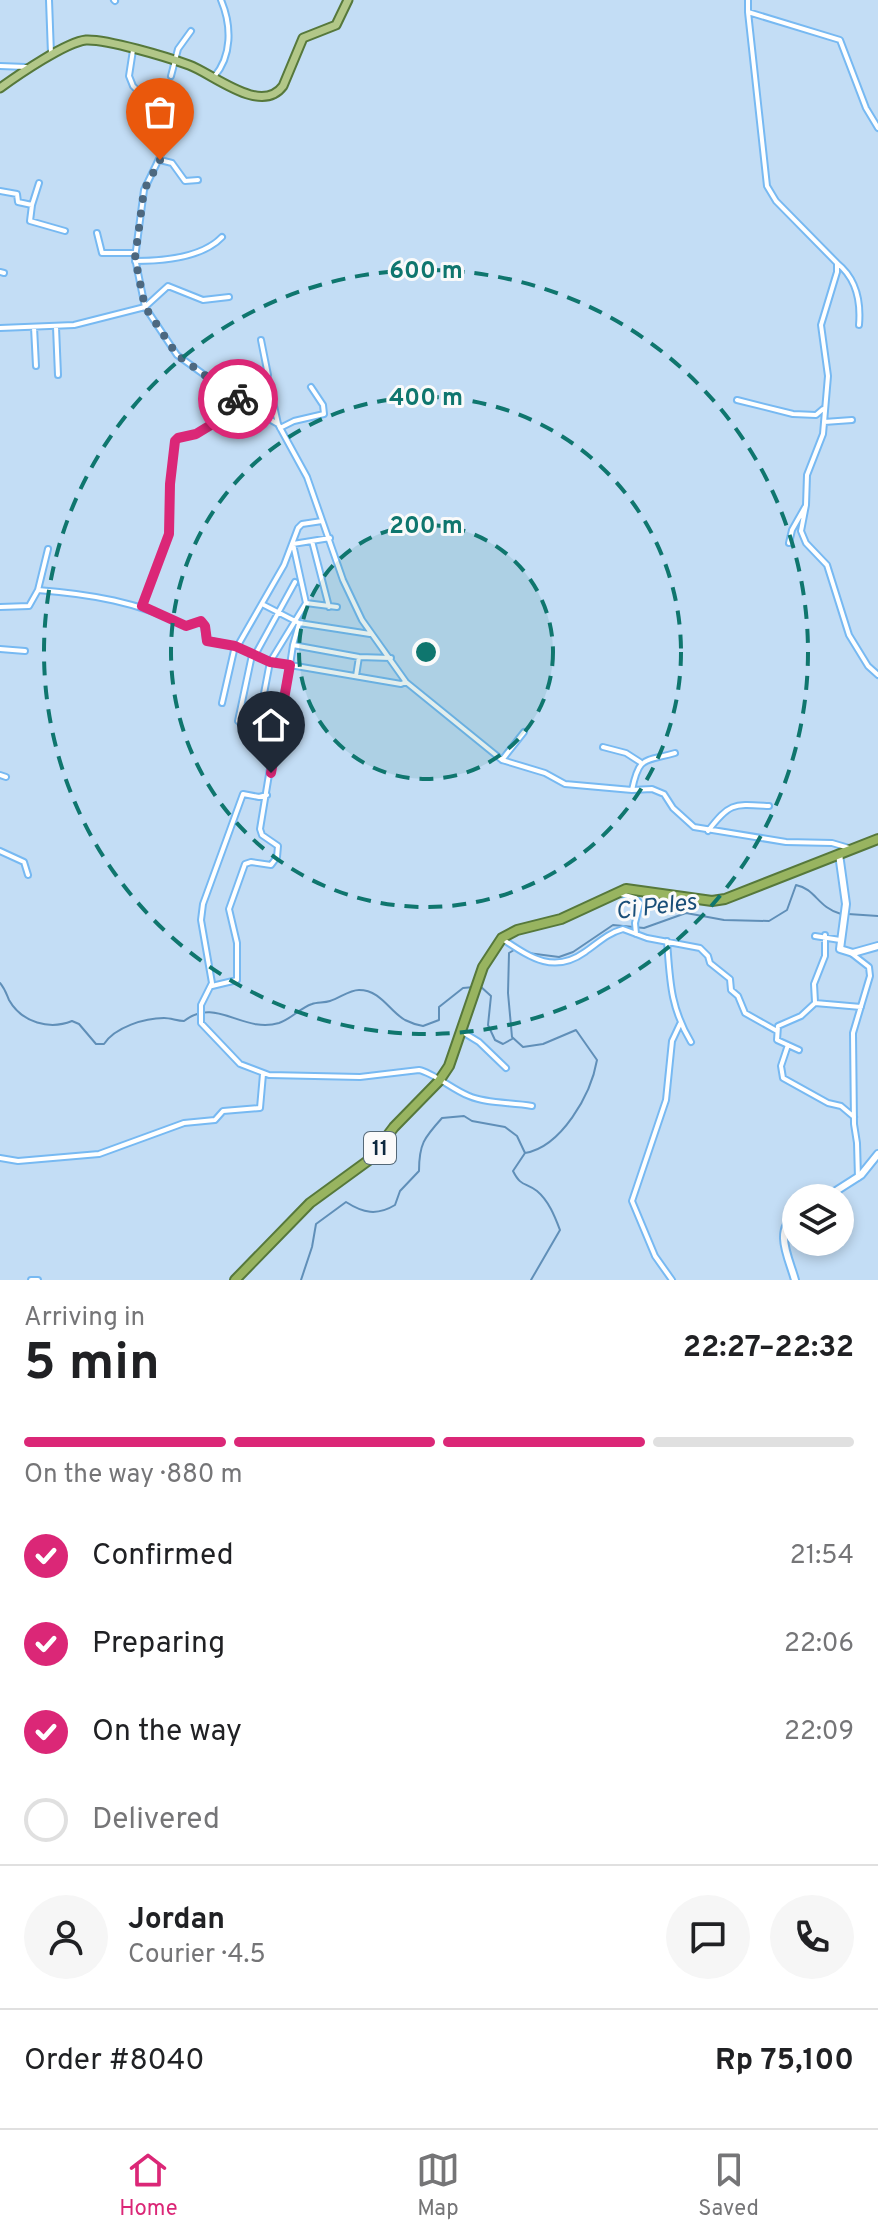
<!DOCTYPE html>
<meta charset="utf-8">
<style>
body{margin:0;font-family:Overpass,sans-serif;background:#f6f6f6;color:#202124;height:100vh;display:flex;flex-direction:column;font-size:30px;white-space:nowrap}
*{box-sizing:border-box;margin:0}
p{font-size:26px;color:#757577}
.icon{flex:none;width:44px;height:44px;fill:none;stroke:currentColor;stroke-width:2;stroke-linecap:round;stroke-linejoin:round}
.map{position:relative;height:1280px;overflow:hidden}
.drawer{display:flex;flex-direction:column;background:#fff;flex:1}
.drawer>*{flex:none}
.tools{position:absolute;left:782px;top:1184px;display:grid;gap:16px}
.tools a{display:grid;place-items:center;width:72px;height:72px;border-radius:50%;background:#fff;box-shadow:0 4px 12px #0003;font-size:40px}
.pin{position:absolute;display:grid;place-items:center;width:68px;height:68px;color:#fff;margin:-82px -34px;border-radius:50% 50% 50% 0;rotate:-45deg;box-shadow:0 0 8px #0007}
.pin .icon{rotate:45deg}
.courier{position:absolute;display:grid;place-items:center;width:80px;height:80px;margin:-40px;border:6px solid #db2777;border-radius:50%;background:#fff;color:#222;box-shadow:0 2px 10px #0007}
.overview em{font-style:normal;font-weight:700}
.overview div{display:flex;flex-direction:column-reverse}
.overview{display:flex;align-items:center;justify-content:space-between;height:136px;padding:0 24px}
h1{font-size:52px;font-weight:700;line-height:60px}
.bar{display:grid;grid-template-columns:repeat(4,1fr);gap:12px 8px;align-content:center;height:96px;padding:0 24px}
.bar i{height:10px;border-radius:6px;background:#e0e0e0}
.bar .on{background:#db2777}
.bar p{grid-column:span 4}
.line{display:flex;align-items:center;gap:20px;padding:0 24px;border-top:2px solid #e0e0e0}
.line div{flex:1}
.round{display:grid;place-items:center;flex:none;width:84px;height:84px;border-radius:42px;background:#f6f6f6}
ol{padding:0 24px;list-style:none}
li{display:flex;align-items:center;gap:24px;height:88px}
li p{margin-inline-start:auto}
li .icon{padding:8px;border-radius:50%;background:#db2777;color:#fff;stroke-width:4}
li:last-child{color:#757577}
li i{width:44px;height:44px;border:4px solid #e0e0e0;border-radius:50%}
.dock{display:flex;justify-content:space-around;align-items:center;height:112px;border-top:2px solid #e0e0e0;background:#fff;font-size:22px;color:#757577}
.dock a{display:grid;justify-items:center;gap:4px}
.dock .on{color:#db2777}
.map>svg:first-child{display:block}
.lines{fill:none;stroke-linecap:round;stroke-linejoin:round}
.stream{stroke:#608fb8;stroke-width:2}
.minor-casing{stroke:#77b9f2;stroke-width:8}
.tertiary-casing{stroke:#77b9f2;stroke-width:10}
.primary-casing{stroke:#56783b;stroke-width:11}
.trunk-casing{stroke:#56783b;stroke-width:12}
.minor{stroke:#fff;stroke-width:4}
.tertiary{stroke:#fff;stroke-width:6}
.primary{stroke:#b2c788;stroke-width:7}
.trunk{stroke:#98b460;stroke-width:8}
.done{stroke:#4d687f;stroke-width:8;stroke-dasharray:0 14.4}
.route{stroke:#db2777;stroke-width:10}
.ring{fill:none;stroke:#0f766e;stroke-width:4;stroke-dasharray:14 10}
.labels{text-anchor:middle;stroke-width:6;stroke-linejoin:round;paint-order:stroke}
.shield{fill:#fafafa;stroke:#546877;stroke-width:2}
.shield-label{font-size:20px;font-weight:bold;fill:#0d293f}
.water-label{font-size:24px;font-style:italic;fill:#194e78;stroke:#fafafa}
.centre{fill:#0f766e;stroke:#fafafa;stroke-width:4}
.ring-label{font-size:24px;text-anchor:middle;font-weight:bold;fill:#0f766e;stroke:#fafafa;stroke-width:6;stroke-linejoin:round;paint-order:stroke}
</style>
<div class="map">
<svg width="878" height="1280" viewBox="0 0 878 1280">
<rect width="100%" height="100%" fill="#c3ddf5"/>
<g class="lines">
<path class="stream" d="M848 914 878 916
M519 947 528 953 559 957 573 952 613 925 644 928 686 913 724 920 769 921 787 910 796 885C816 889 817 907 841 914
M0 983C5 989 6 993 9 1000 22 1023 50 1030 72 1021L79 1024 96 1044H104C115 1027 145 1018 164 1018 171 1018 177 1021 184 1021 216 996 243 1034 279 1023 291 1019 300 1008 312 1004 317 1002 324 1003 330 1001 340 998 349 990 359 990 381 990 389 1011 405 1020 411 1023 417 1025 423 1026L439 1020V1007L463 988 474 987
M480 986 491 996 488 1025 495 1040 503 1044 512 1039
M525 1153 513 1171C521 1187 525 1182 537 1191 549 1201 555 1217 560 1230L531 1280
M301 1280 312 1247 316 1224 346 1202C363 1213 377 1216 395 1205L400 1191 419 1171C419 1144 424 1138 442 1118L464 1116 472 1121 505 1127 517 1136 525 1153C561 1147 591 1095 597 1060L576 1030 543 1044 523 1047 512 1037 508 993 509 953 514 950"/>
<defs>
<path id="minor" d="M49 0 51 54
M114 0 115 1
M748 0V12L840 40 866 108 878 128
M748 12 767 186 776 201 837 263V272L821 325 828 376 823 434 807 475 806 505 801 531 806 543 827 565 849 635 868 666 878 675
M133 50 129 76 133 86 144 97 156 129 168 140 144 190 135 258 145 307 177 355 250 408 278 424 307 477 343 580 362 620 406 682 502 760 545 773 565 784 632 790 652 789 664 794 673 808 694 827 786 842 832 843 849 848
M0 66 26 67
M171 76 178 49 191 31
M214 77C232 56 232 26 221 0
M160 160 172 163 185 181 198 180
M0 191 17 194 18 202 32 205 30 221 65 231
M32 205 39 183
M97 233 102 253H135
M135 261C163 261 202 258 222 237
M837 263C857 279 861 302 859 325
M0 272 4 273
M34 327 36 366
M56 327 58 375
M0 328 74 325 145 307 168 286 203 300 229 297
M261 340 268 375 265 381 271 392 278 424
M737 400 793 414 816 415 823 409
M824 422 852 420
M280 428 294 421 324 414 323 405 311 387
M330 538 293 544 306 603 337 607
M312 541 329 607
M789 543 792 530 805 507
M38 590 48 549
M262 604 299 623 370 634
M142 606 169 534 170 484 175 441 178 438 196 434 224 417 244 418 250 409
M0 607 29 606 38 590C89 594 140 602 186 626L201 621 204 624 206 640 235 646
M293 645 299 624
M237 647 270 662 306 603
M0 649 25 651
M252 655 238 721C247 730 264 731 276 732L290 665 270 662 257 730
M255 655 295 582
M391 658 359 657 293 645 290 665 401 684 406 682
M356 676 359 657
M222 703 235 646 237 647 284 565 298 528 302 524 322 521
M603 747 626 753 640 762
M502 760 524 732
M0 775 6 777
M632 790C639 756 643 762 675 753
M267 795 259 797 243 794 203 904 201 920 212 983 201 1005V1023L240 1064 269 1075 360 1077 419 1070C434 1073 453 1090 469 1096 488 1104 511 1102 532 1106
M708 831C730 802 734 804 769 806
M0 851 24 862 28 875
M621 894 635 898 640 903 635 923 636 934
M815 936 840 940
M504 940C531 958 554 974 585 952 598 943 608 933 623 929L647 938 700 948 708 956 710 963 730 979 731 990 738 996 745 1013 777 1031
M667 941C670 980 670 1007 691 1042
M851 953 869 967 870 976 853 1033 854 1124 857 1143 858 1178
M212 986 237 980V943L229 909 245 864 251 862 271 865 277 857 278 846 262 835 260 829 276 732
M815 1002 814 984 825 956V935
M461 1031 479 1042 506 1068
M788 1045 781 1066 783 1078 828 1103 841 1106 854 1117
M799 1050 777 1040 778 1026 801 1016 815 1003 861 1007
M0 1158 18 1161 99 1154 184 1123 215 1120 223 1111 260 1108 263 1074
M31 1280H38
M672 1280 655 1256 632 1201 666 1100 672 1041 680 1024"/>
<path id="tertiary" d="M839 854 846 904 840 949 853 953 878 946
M825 1198 861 1175 878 1154
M795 1280C789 1258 773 1230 796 1215"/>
<path id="primary" d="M0 88C18 75 66 42 86 40 107 39 167 57 189 65 212 73 261 116 283 86L303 38 336 25 348 0"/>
<path id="trunk" d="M235 1280 310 1203 369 1160 394 1127 439 1081 449 1066 483 967 502 938 517 930 561 919 626 889 712 901 725 899 878 839"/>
</defs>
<use href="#minor" class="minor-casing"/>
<use href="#tertiary" class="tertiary-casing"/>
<use href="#primary" class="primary-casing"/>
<use href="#trunk" class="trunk-casing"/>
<use href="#minor" class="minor"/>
<use href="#tertiary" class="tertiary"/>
<use href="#primary" class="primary"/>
<use href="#trunk" class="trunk"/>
</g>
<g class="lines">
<path class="done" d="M160 160 144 190 135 258 145 307 177 355 238 399"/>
<path class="route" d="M238 399 250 408 245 417H224L196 434 178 438 175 441 170 484 169 534 142 606 186 626 201 621 205 626 207 641 235 646 270 662 290 665 271 773"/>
</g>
<circle cx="426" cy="652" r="127" fill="#0f766e" fill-opacity=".12"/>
<g class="ring">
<circle cx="426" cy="652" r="127"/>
<circle cx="426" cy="652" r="255"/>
<circle cx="426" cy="652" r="382"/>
</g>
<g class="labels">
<rect class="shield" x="364" y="1132" width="32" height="32" rx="6"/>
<g class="shield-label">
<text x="380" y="1155">11</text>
</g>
<g class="water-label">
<text transform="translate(656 906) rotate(-7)" y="8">Ci Peles</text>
</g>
</g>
<circle cx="426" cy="652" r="12" class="centre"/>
<g class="ring-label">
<text x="426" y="278">600 m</text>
<text x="426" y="405">400 m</text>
<text x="426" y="533">200 m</text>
</g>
</svg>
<div class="tools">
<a><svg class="icon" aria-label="layers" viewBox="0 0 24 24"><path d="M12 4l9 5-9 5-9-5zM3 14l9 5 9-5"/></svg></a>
</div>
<div class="pin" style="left:160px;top:160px;background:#ea580c"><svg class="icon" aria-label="bag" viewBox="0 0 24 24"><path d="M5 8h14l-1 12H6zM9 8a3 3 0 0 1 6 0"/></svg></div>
<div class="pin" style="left:271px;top:773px;background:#1f2937"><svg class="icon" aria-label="home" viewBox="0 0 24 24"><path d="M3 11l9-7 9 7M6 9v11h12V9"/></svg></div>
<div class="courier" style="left:238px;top:399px"><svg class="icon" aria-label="bike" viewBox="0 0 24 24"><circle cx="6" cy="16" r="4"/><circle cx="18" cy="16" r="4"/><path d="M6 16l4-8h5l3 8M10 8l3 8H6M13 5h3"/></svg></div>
</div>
<section class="drawer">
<div class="overview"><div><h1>5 min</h1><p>Arriving in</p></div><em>22:27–22:32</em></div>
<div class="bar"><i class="on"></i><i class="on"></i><i class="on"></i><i></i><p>On the way · 880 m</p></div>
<ol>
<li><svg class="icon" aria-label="check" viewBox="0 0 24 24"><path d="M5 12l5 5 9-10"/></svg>Confirmed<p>21:54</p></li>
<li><svg class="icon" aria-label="check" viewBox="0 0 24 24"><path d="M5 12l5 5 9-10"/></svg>Preparing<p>22:06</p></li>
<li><svg class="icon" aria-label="check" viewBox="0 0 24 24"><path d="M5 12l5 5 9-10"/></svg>On the way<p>22:09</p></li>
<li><i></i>Delivered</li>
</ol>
<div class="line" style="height:144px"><a class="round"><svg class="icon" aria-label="person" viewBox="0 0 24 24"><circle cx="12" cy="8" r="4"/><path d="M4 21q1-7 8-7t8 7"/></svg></a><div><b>Jordan</b><p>Courier · 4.5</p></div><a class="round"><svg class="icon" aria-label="chat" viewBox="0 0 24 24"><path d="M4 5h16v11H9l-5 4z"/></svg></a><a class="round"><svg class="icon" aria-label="phone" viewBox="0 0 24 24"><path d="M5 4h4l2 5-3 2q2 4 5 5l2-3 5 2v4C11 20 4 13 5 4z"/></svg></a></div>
<div class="line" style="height:104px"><div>Order #8040</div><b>Rp 75,100</b></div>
</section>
<nav class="dock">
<a class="on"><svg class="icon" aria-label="home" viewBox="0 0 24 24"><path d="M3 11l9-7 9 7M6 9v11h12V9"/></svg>Home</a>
<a><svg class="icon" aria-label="map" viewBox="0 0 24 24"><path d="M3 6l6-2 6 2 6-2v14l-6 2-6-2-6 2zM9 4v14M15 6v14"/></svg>Map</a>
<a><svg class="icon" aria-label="saved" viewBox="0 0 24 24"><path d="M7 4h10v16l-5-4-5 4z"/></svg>Saved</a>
</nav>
